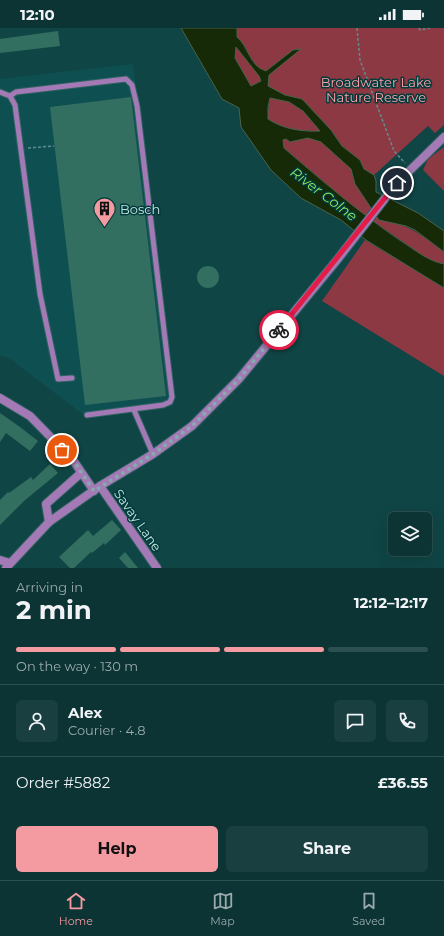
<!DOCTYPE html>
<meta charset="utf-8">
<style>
body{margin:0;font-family:Montserrat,sans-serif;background:#1a3f40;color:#f1f3f6;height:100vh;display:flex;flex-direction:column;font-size:15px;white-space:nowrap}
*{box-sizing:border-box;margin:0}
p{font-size:13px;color:#9aaaac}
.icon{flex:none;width:22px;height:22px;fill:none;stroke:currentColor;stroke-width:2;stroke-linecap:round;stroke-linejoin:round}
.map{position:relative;height:540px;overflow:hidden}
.drawer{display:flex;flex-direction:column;background:#0c3434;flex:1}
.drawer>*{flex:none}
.tools{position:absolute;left:388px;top:484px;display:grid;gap:8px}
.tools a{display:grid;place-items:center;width:44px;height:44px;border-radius:6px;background:#0c3434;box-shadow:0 4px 16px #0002,0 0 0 1px #2c4f4f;font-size:20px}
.pin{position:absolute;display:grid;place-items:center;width:34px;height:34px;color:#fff;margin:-17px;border:2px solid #fff;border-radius:50%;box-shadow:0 1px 4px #0007}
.courier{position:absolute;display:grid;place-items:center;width:40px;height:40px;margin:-20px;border:3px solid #e11d48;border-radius:50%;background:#fff;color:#222;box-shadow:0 1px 5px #0007}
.summary em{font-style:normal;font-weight:700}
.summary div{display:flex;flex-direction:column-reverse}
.summary{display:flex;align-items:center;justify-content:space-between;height:68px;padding:0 16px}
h1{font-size:26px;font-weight:700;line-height:30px}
.bar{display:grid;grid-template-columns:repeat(4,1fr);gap:6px 4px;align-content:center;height:48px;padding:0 16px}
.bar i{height:5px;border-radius:3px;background:#2c4f4f}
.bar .on{background:#f49aa1}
.bar p{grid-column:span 4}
.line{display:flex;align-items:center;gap:10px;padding:0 16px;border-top:1px solid #2c4f4f}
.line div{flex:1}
.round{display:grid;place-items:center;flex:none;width:42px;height:42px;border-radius:6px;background:#1a3f40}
.action{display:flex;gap:8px;margin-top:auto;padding:8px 16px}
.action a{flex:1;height:46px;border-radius:6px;background:#f49aa1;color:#111;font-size:16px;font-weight:700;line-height:46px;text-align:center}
.action a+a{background:#1a3f40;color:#f1f3f6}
.status{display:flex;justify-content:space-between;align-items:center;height:28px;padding:0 20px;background:#0c3434;direction:ltr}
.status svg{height:11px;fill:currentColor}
.menu{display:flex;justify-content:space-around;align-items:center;height:56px;border-top:1px solid #2c4f4f;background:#0c3434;font-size:11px;color:#9aaaac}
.menu a{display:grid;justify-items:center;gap:2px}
.menu .on{color:#f49aa1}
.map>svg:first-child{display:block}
.built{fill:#0e5051}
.green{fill:#8c3944}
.water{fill:#162a08;stroke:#4a624a;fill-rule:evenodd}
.building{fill:#336f60}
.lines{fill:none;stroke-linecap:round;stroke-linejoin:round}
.service-casing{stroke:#306261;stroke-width:7}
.minor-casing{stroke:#306261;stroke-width:10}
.tertiary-casing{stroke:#306261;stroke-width:10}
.path{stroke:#628d8d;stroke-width:1.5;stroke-dasharray:3 2;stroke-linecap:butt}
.service{stroke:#a37ab5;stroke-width:5}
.minor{stroke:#a37ab5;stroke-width:8}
.tertiary{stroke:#a37ab5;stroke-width:8}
.done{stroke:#85acac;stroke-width:4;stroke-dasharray:0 7.2}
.route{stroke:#e11d48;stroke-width:5}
.labels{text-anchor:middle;stroke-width:3;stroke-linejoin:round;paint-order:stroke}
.park-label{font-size:13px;fill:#fea2a9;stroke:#013b3b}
.poi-label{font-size:13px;fill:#c4e4e3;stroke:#013b3b;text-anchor:start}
.street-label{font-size:13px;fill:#c4e4e3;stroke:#013b3b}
.water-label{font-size:14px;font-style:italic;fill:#92e25f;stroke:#013b3b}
</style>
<div class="status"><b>12:10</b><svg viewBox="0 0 49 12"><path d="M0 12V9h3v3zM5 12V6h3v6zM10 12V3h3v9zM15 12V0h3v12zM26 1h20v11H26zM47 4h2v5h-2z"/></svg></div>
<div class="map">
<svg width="444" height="540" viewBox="0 0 444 540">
<rect width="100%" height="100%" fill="#104545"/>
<path class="built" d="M133 36 173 377 88 390 10 331 0 327V51Z"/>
<path class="green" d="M237 0H444V97L435 105 428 98 374 147 364 141 360 132 342 118 331 102 302 71 285 67 267 58 269 47 300 21 293 22 266 43 259 41C250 31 246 17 237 9Z
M236 19 259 48 261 53 251 59 235 30Z
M270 70 289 74 303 83 321 103C302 103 284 102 267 91Z
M308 110 321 114 351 141 355 156 386 194C410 196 425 210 444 224V236L432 233 422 227 359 183 284 120 282 115 283 112 286 111 290 114Z
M444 119V163L423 142 428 131Z
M365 212 444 260V348L322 273Z"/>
<path class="water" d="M181 0H237V9C249 19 249 38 266 43L293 22 301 21 269 47 268 58 285 67 302 71 331 102 342 118 360 132 364 141 374 147 376 153V164L418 185 444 203V224L415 202 406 198 379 192 355 156 351 141 321 114 308 110 290 114 286 111 283 112 284 120C322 153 360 185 401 213 415 222 428 233 444 236V260L366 212 341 192 301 170 271 142 241 99 239 80 222 71ZM236 19 259 48 261 53 251 58 235 30ZM270 70 289 74 303 83 320 103C302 104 283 101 268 91V79Z"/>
<path class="building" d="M58 3 60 18 0 25V11Z
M131 69 166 368 85 377 50 79Z
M197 249a11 11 0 1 1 22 0a11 11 0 1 1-22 0Z
M0 385 20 399 38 413 30 423 6 405 0 414Z
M50 436 58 445 24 473 0 497V472L8 464 9 465 31 449 33 452Z
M112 492 121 502 105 517 104 515 92 525 91 524 74 540H70L59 529 88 502 93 508Z
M125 524 138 540H128L119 530Z"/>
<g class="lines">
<defs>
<path id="service" d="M0 64 10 68 15 77 40 266 58 351 72 350
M10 68 16 64 126 51 132 57 137 78 172 369 170 374 163 377 87 387
M134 382 153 426"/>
<path id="minor" d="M0 370 30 388 73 432 94 463
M100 458 157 540
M49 494 46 476 81 445
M0 532 10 535"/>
<path id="tertiary" d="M6 540 49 494 100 458 153 426 192 398 239 351 337 232 397 155 444 109"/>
</defs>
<use href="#service" class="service-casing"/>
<use href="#minor" class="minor-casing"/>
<use href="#tertiary" class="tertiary-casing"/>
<path class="path" d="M357 0 360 32 394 123 405 135
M419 0 420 2 430 0
M28 120 54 118"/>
<use href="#service" class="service"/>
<use href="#minor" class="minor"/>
<use href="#tertiary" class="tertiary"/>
</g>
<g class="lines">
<path class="done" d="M62 422 73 432 94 463 153 426 192 398 239 351 279 302"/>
<path class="route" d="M279 302 397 155"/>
</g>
<defs>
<symbol id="building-pin" viewBox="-11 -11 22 30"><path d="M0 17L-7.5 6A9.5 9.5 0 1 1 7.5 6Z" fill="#f49aa1" stroke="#013b3b"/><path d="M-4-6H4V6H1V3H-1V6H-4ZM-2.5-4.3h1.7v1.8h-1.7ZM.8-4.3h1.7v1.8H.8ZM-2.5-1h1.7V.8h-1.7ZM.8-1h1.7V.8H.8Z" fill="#111"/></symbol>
</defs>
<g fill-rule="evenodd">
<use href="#building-pin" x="92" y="168" width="25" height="34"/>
</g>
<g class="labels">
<g class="park-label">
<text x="376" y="59">Broadwater Lake<tspan x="376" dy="15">Nature Reserve</tspan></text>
</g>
<g class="poi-label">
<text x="120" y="186">Bosch</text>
</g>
<g class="street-label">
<text transform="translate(138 492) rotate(55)" y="5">Savay Lane</text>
</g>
<g class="water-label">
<text transform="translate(324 166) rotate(37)" y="5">River Colne</text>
</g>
</g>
</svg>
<div class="tools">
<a><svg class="icon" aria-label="layers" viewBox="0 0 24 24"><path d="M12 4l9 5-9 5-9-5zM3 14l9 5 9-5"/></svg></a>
</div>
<div class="pin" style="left:62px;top:422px;background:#ea580c"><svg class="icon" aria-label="bag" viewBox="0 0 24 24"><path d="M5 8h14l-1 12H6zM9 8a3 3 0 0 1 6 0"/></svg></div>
<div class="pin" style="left:397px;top:155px;background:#1f2937"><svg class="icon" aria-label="home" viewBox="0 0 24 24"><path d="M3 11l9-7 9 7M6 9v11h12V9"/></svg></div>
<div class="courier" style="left:279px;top:302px"><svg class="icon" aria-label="bike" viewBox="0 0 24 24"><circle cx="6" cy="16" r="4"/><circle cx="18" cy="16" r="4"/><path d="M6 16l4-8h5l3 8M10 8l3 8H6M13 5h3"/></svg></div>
</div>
<section class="drawer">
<div class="summary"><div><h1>2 min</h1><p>Arriving in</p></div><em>12:12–12:17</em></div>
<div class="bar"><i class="on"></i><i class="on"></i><i class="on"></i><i></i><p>On the way · 130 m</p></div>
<div class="line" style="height:72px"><a class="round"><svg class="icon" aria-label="person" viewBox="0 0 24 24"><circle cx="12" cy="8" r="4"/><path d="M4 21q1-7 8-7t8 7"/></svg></a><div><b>Alex</b><p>Courier · 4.8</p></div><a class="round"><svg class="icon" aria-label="chat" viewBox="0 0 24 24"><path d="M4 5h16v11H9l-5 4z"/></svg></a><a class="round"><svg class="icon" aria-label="phone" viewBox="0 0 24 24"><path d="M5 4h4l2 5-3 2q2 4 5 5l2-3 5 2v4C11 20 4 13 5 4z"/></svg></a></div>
<div class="line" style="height:52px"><div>Order #5882</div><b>£36.55</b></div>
<div class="action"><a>Help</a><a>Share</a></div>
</section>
<nav class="menu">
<a class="on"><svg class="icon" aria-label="home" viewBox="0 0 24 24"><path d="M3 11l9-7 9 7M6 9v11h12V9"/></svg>Home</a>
<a><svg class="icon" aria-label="map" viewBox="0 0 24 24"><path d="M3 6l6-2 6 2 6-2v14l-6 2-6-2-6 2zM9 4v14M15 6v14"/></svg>Map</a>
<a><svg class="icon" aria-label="saved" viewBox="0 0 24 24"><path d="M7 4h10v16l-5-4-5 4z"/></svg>Saved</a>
</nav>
